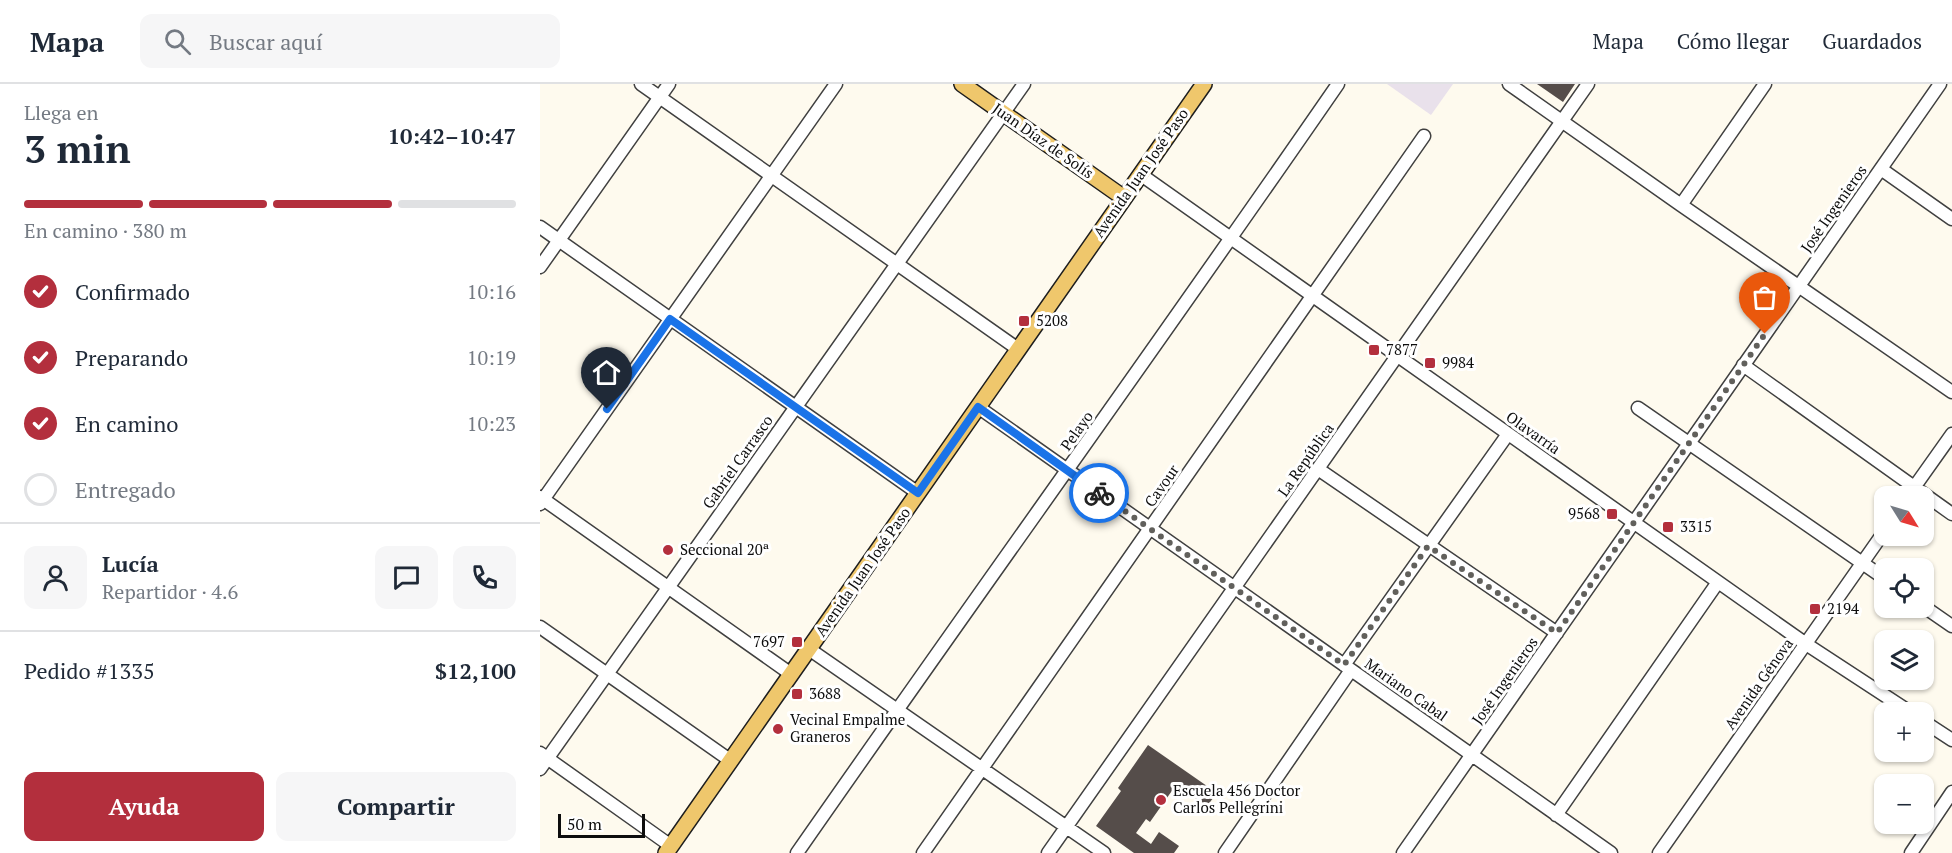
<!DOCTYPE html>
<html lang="es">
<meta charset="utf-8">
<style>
body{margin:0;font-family:"PT Serif",serif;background:#f6f6f7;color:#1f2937;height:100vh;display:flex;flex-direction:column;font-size:22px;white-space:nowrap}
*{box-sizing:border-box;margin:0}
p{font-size:20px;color:#747a83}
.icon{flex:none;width:33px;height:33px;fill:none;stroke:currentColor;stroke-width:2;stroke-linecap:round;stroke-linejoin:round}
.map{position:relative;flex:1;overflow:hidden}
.drawer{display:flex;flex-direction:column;background:#fff;width:540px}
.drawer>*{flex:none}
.needle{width:39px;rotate:127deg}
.fabs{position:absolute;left:1334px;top:402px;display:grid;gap:12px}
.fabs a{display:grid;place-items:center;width:60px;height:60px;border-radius:12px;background:#fff;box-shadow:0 2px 4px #0004;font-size:30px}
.scale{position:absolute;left:18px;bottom:15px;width:87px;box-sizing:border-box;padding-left:6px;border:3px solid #0d0d0d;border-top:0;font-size:16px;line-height:21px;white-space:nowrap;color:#0d0d0d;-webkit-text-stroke:4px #fff;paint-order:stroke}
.pin{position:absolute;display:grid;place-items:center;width:51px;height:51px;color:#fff;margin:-62px -26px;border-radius:50% 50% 50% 0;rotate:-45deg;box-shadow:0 0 6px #0007}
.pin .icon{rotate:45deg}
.courier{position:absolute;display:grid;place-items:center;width:60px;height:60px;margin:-30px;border:4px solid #1a73e8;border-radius:50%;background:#fff;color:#222;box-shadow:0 2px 8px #0007}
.headline em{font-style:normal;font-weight:700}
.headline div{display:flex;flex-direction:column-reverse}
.headline{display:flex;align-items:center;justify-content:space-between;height:102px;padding:0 24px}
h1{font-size:39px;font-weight:700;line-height:45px}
.bar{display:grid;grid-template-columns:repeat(4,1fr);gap:9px 6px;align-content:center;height:72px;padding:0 24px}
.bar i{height:8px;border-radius:4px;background:#e0e1e3}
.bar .selected{background:#b32f3d}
.bar p{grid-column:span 4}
.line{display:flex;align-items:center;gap:15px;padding:0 24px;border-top:2px solid #e0e1e3}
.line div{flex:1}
.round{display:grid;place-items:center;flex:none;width:63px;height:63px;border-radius:12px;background:#f6f6f7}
ol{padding:0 24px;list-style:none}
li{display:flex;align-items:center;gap:18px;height:66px}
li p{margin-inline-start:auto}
li .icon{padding:6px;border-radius:50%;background:#b32f3d;color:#fff;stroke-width:4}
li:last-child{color:#747a83}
li i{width:33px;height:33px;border:3px solid #e0e1e3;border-radius:50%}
.primary-button{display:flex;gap:12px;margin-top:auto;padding:12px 24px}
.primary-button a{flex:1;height:69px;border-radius:12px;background:#b32f3d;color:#fff;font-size:24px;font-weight:700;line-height:69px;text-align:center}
.primary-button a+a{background:#f6f6f7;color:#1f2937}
header{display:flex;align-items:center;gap:36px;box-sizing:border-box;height:84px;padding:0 30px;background:#fff;border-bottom:2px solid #e0e1e3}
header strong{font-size:28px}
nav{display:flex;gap:33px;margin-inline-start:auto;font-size:21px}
.search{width:420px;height:54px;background:#f6f6f7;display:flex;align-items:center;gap:15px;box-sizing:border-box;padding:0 21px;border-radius:12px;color:#747a83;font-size:22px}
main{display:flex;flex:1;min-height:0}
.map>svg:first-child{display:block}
.industrial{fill:#e9e1eb}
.building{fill:#554d4a}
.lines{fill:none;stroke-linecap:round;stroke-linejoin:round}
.minor-casing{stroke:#404040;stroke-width:15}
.major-casing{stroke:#1e1e1e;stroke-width:18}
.minor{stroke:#fff;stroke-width:12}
.major{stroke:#efc76c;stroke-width:15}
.done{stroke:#61605c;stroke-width:6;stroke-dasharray:0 10.8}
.route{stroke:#1a73e8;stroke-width:8}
.poi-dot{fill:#b32f3d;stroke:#fff;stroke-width:2}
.labels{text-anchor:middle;stroke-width:6;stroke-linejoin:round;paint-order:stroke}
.street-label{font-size:15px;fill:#0d0d0d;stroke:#fff}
.poi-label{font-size:15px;fill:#0d0d0d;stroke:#fff;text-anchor:start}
</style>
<header>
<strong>Mapa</strong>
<div class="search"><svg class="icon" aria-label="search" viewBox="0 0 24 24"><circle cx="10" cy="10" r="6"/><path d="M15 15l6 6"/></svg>Buscar aquí</div>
<nav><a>Mapa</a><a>Cómo llegar</a><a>Guardados</a></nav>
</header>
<main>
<section class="drawer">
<div class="headline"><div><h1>3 min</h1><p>Llega en</p></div><em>10:42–10:47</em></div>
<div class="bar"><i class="selected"></i><i class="selected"></i><i class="selected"></i><i></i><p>En camino · 380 m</p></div>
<ol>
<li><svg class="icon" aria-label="check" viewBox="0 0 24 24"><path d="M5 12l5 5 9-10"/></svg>Confirmado<p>10:16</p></li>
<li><svg class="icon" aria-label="check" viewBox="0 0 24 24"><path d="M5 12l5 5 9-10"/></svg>Preparando<p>10:19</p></li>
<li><svg class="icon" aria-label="check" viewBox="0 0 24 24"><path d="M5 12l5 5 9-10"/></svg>En camino<p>10:23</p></li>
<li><i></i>Entregado</li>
</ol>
<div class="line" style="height:108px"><a class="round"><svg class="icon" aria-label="person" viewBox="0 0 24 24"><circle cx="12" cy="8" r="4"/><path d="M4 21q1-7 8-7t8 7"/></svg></a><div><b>Lucía</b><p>Repartidor · 4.6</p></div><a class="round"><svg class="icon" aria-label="chat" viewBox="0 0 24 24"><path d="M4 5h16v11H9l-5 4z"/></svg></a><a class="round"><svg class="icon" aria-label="phone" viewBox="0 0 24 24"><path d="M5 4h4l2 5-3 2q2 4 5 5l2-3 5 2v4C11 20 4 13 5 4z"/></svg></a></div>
<div class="line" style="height:78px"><div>Pedido #1335</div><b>$12,100</b></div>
<div class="primary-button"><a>Ayuda</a><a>Compartir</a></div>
</section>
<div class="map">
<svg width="1412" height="769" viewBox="0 0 1412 769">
<rect width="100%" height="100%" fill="#fefaee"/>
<path class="industrial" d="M847 0H913L891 31Z"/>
<path class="building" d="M997 0H1035L1023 18Z
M608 661 677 709 667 722 636 701 610 738 606 735 596 749 611 760 619 748 639 762 634 769H594L556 742 581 707 578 704Z"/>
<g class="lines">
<defs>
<path id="minor" d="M101 0 478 265
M969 0 1141 121 1412 308
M1341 85 1412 135
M600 90 1266 560 1370 628
M1141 121 1225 0
M0 143 378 409
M0 183 129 0
M1203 281 1412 430
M438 323 1071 769
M1098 324 1344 494
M778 385 1017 549
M1368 412 1412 350
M0 413 251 590
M0 420 296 0
M1383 522 1412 542
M0 543 191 677
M269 565 564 769
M804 581 968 350
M1383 637 1412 656
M0 669 131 762
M0 685 484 0
M1016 731 1178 498
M257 769C436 512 620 258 798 0
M383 769 884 52
M508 769 1048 0
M685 769 811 586
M863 769 1400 0
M1119 769 1344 448
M1371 769 1412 708"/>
<path id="major" d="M422 0 584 114
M126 769 664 0"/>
</defs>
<use href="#minor" class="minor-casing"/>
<use href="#major" class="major-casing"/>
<use href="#minor" class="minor"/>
<use href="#major" class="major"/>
</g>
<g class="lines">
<path class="done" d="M559 409 804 581 888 462 1017 549 1225 250"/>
<path class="route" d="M67 325 130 235 378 409 438 323 559 409"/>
</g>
<g class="poi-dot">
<rect x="478" y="231" width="12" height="12" rx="3"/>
<rect x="828" y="260" width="12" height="12" rx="3"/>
<rect x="884" y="273" width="12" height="12" rx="3"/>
<rect x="1066" y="424" width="12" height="12" rx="3"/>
<rect x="1122" y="437" width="12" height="12" rx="3"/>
<circle cx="128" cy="466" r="6"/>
<rect x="1269" y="519" width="12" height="12" rx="3"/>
<rect x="251" y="552" width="12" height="12" rx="3"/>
<rect x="251" y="604" width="12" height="12" rx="3"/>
<circle cx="238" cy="645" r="6"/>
<circle cx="621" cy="716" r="6"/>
</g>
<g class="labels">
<g class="street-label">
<text transform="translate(503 57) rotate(35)" y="5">Juan Díaz de Solís</text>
<text transform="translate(601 89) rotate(-55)" y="5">Avenida Juan José Paso</text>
<text transform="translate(1294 125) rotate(-55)" y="5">José Ingenieros</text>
<text transform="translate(537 347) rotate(-55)" y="5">Pelayo</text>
<text transform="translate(993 349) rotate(35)" y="5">Olavarría</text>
<text transform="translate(766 376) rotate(-55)" y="5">La República</text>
<text transform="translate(198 378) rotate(-55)" y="5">Gabriel Carrasco</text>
<text transform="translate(622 402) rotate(-55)" y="5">Cavour</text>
<text transform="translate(323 488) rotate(-55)" y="5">Avenida Juan José Paso</text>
<text transform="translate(965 597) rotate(-55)" y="5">José Ingenieros</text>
<text transform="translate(1219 600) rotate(-55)" y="5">Avenida Génova</text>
<text transform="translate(866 606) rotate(35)" y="5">Mariano Cabal</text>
</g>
<g class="poi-label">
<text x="496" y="242">5208</text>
<text x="846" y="271">7877</text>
<text x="902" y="284">9984</text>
<text x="1060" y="435" text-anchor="end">9568</text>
<text x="1140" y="448">3315</text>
<text x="140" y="471">Seccional 20ª</text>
<text x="1287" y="530">2194</text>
<text x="245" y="563" text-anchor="end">7697</text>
<text x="269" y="615">3688</text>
<text x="250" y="641">Vecinal Empalme<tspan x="250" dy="17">Graneros</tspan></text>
<text x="633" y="712">Escuela 456 Doctor<tspan x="633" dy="17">Carlos Pellegrini</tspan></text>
</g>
</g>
</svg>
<div class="fabs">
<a><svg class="needle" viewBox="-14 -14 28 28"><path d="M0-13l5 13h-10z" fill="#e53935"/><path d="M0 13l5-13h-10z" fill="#747a83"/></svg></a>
<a><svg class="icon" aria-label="locate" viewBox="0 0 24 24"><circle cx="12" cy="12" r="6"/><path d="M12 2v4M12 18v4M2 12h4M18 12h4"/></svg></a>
<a><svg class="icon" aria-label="layers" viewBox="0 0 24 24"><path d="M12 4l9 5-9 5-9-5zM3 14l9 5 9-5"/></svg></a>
<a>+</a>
<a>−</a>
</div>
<div class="scale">50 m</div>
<div class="pin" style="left:1225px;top:250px;background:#ea580c"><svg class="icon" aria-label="bag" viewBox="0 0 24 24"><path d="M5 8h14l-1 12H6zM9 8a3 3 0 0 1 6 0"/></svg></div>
<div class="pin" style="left:67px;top:325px;background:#1f2937"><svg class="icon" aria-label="home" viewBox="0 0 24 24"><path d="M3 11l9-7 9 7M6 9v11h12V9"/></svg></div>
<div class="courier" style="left:559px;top:409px"><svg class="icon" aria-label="bike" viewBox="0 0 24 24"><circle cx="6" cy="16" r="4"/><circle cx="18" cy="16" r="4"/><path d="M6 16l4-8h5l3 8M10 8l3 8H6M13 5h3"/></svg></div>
</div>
</main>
